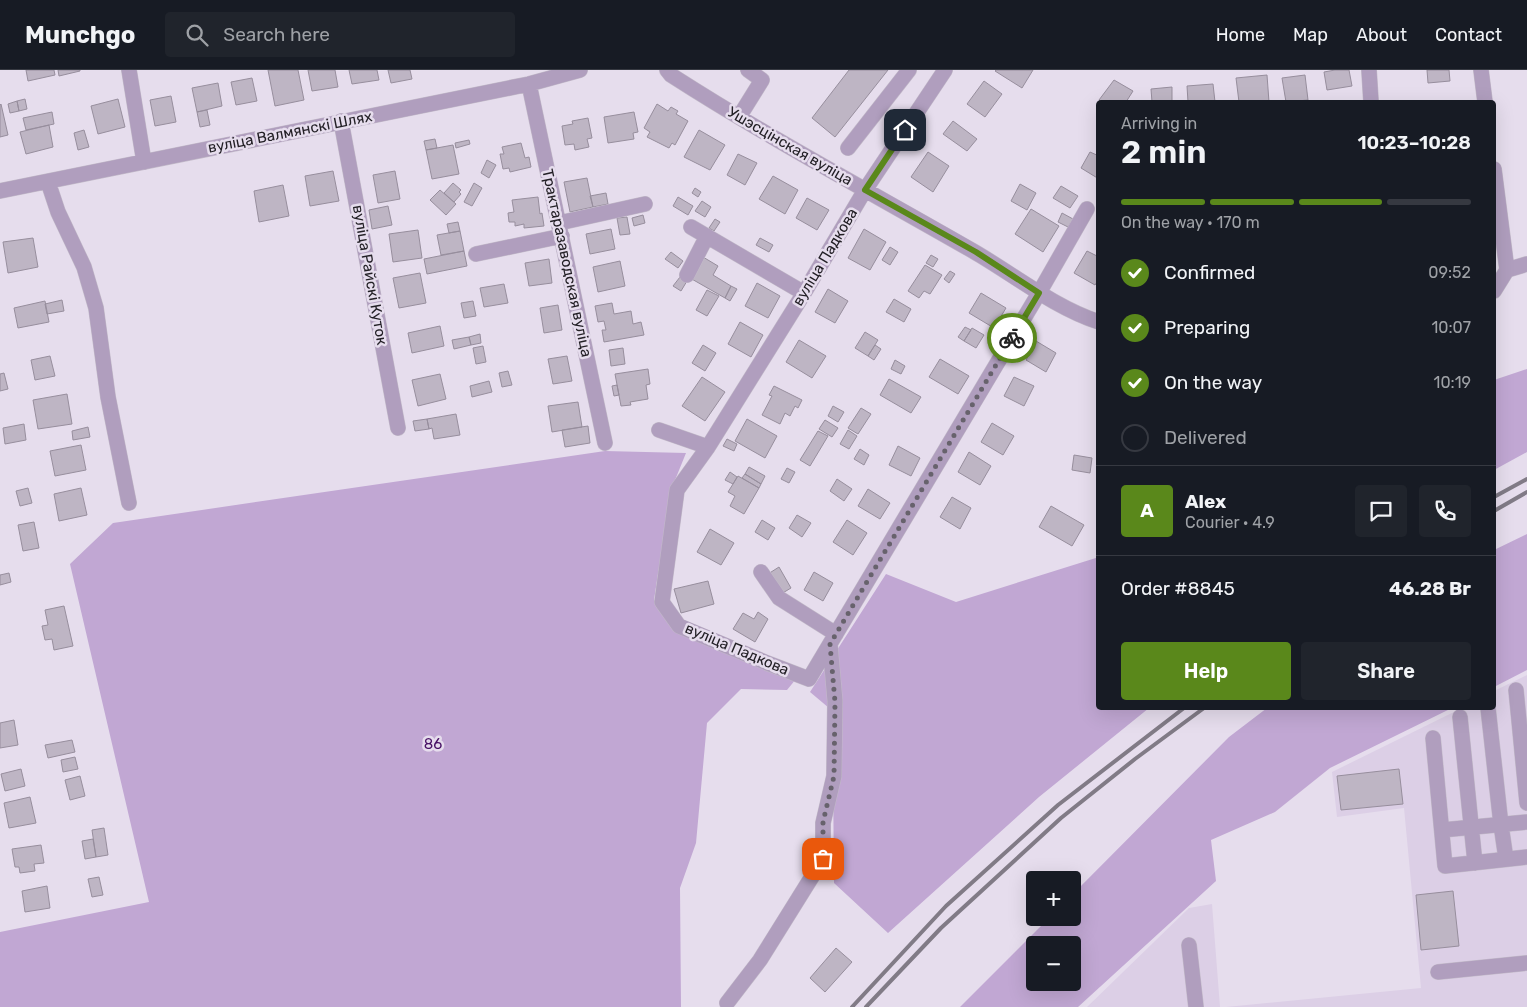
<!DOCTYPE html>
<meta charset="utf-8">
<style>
body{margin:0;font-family:Rubik,sans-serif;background:#20242c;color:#f1f3f6;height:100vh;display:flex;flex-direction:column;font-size:19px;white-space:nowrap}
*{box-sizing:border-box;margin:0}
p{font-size:16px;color:#9ea1a6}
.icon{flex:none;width:28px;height:28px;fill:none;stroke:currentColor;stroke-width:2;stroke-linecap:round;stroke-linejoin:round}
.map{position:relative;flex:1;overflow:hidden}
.drawer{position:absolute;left:1096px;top:30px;width:400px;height:610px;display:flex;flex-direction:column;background:#171b24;border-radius:5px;box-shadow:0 5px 20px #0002}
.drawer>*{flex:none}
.fabs{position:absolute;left:1026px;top:801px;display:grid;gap:10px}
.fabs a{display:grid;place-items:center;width:55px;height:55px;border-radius:5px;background:#171b24;box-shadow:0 5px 20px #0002;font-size:25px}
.pin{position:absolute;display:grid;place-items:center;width:42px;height:42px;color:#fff;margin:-21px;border-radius:10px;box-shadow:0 2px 8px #0006}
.courier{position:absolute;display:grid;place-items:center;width:50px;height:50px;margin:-25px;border:4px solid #5a881b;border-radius:50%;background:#fff;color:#222;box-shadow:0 1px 6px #0007}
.overview em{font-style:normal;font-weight:600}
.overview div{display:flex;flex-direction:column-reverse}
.overview{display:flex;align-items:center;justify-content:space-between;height:85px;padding:0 25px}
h1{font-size:32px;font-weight:600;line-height:38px}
.bar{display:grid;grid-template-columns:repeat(4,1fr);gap:8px 5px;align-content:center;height:60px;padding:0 25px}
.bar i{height:6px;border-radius:4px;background:#363941}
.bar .current{background:#5a881b}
.bar p{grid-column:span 4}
.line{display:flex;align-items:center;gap:12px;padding:0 25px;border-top:1px solid #363941}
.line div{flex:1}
.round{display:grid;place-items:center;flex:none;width:52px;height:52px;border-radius:5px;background:#20242c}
ol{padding:0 25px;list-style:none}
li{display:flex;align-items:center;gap:15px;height:55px}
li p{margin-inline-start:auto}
li .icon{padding:5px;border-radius:50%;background:#5a881b;color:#fff;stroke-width:4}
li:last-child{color:#9ea1a6}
li i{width:28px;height:28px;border:2px solid #363941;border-radius:50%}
.cta{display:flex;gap:10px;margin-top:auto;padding:10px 25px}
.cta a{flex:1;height:58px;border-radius:5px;background:#5a881b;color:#fff;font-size:20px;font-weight:600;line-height:58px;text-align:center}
.cta a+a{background:#20242c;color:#f1f3f6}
header{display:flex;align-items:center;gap:30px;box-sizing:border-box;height:70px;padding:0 25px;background:#171b24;border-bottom:1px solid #363941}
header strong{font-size:24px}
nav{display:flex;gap:28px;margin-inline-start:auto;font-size:18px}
.search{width:350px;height:45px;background:#20242c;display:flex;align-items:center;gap:12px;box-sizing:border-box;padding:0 18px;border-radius:5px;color:#9ea1a6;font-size:19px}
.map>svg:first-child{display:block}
.built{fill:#dccfe6}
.green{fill:#c1a7d3;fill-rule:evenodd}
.building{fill:#beb5c4;stroke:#978e9d}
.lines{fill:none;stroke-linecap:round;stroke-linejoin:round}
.minor-casing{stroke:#c3bbc9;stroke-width:16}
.minor{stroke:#b09ebe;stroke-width:15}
.rail{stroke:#817b86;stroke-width:4}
.done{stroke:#67626c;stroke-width:5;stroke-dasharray:0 9}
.route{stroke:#5a881b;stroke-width:6}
.labels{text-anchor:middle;stroke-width:5;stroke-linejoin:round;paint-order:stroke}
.street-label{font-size:15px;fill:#232026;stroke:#e6dded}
.park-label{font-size:15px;fill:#491266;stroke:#e6dded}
</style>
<header>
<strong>Munchgo</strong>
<div class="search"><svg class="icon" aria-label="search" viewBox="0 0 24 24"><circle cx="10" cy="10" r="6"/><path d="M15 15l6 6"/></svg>Search here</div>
<nav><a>Home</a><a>Map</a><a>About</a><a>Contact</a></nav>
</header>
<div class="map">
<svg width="1527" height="937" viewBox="0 0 1527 937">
<rect width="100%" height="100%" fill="#e6dded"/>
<path class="built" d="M1527 605V937H1226L1421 918 1404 738 1337 747 1332 702 1462 638H1494V621Z
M1212 834 1220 937H1087L1189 838Z"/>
<path class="green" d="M1527 299V382L1494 400V310Z
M605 381 686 383 671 420 654 530 674 560 796 609 787 620 741 619 707 653 696 773 680 818 681 937H0V862L149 832 70 494 113 453Z
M1527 464V600L1494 617V480Z
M1099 487V638H1149L1039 727 888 863 834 813 833 701 829 638 810 622 886 504 956 532Z
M1267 638H1452L1330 698 1275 742 1211 770 1216 811 1078 937H960L1049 848H1072L1073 824 1229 667ZM1035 875H1072V912H1035Z"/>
<path class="building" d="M26 0H54L55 5 28 11Z
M58 0H80V1L59 6Z
M268 0H298L304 30 275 36Z
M308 0H335L338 17 312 21Z
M349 0H377L379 10 352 14Z
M388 0H410L412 9 391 13Z
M849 0H888L835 67 812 48Z
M996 0H1033L1022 18 995 1Z
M1335 0H1349L1352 16 1327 20 1324 2Z
M1427 0H1449L1450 11 1428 13Z
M1267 5 1269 32H1239L1236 8Z
M1305 5 1308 30 1286 32 1282 8Z
M252 8 257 31 236 35 231 12Z
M1114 10 1133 21 1126 32H1104L1099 30Z
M984 11 1002 24 985 47 967 34Z
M218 13 222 36 197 42 192 18Z
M1213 14 1215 32H1188L1187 16Z
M1172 17V32H1152L1151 19Z
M171 26 176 52 155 56 150 30Z
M25 29 27 39 19 41 17 31Z
M118 29 125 57 98 64 91 36Z
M17 31 19 41 10 43 8 34Z
M1 34 8 65 0 67V35Z
M657 34 668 41 671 37 678 41 676 44 688 51 675 75 672 73 669 78 647 67 650 62 644 58Z
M207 40 210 55 200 57 197 42Z
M52 42 54 54 26 60 23 48Z
M634 42 638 62 633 63 634 69 608 73 604 47Z
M588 48 592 68 587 69 589 77 575 80 574 74 565 75 562 56 573 54 572 51Z
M953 51 977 69 967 81 943 64Z
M49 55 53 77 26 84 20 62Z
M84 60 89 77 78 80 74 63Z
M699 60 725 75 710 100 684 87Z
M435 69 437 78 426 80 424 71Z
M469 70 470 74 456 78 455 73Z
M521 73 525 88 529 87 531 97 510 102 509 98 503 99 500 84H504L502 77Z
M453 75 459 104 432 109 426 80Z
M928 82 949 96 933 122 911 107Z
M1090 82 1099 86V109L1081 98Z
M738 84 757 93 745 115 727 105Z
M487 90 496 95 489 108 481 103Z
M333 101 339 131 310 136 305 106Z
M395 101 400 129 378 133 373 105Z
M773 106 798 120 785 144 759 129Z
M587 108 593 137 570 142 564 112Z
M453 113 461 120 459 122 461 124 454 132 444 123Z
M474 113 482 118 472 136 464 132Z
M1020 114 1036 123 1027 140 1011 131Z
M283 115 289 146 259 152 254 121Z
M1061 116 1078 126 1070 138 1053 128Z
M695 118 701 122 698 127 692 123Z
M440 120 456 134 446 145 430 130Z
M606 123 608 134 593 137 590 126Z
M538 127 540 144 542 143 544 156 524 158V154L515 156V152H509L508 143 514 142 512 130Z
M678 127 693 136 688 145 673 136Z
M807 128 829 140 817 160 796 148Z
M702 131 711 137 705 147 695 141Z
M388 136 392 155 372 159 369 140Z
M1031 139 1059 156 1043 182 1015 164Z
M1062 143 1073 149 1068 157 1058 152Z
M643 145 645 153 634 156 632 148Z
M627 147 630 164 620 165 617 148Z
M715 149 720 152 714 161 709 158Z
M458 152 460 161 449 163 447 154Z
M611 159 615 179 590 184 586 164Z
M864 159 886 172 870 200 848 188Z
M418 160 422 188 393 192 389 164Z
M460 161 464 181 441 185 437 165Z
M33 168 38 197 8 203 3 172Z
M760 168 773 175 769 182 756 175Z
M890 177 898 182 890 195 882 190Z
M464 181 467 196 427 204 424 189Z
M1087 181 1099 187V209L1095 215 1074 203Z
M671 182 683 191 678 198 665 189Z
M931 185 938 189 933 197 926 193Z
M703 187 718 196 713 205 731 216 725 228 690 208Z
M549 189 552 213 529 216 525 193Z
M620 191 625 216 598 222 593 197Z
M925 195 942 205 930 224 924 221 919 228 908 221Z
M950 201 955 204 949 213 944 209Z
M420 203 426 233 399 238 393 208Z
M680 207 687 211 681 221 673 216Z
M757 213 780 226 768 248 745 236Z
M504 214 508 233 484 237 480 218Z
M731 216 737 219 730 231 725 228Z
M828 219 848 231 835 253 815 242Z
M707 220 719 226 707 246 696 240Z
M981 223 1006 238 994 258 969 243Z
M894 229 911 239 904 252 886 242Z
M62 230 64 241 47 244 45 234Z
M45 231 49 252 18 258 14 238Z
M473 231 476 246 464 248 461 233Z
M612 233 614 244 631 241 633 254 641 252 644 265 604 272 602 260H606L604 251 598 252 595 236Z
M558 235 562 260 544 263 540 238Z
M740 252 763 265 751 287 728 274Z
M440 256 444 276 412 283 408 263Z
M965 257 971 260 964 271 958 267Z
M972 258 984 265 976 278 964 271Z
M865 262 878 270 868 286 855 278Z
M480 264 481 273 471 275 469 267Z
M469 267 471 275 454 279 452 270Z
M799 270 826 286 812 308 786 292Z
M1036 271 1056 283 1046 302 1026 290Z
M703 275 716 283 705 301 692 293Z
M875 275 881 279 874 290 868 286Z
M483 276 486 292 476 294 473 278Z
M623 278 625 294 611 296 609 280Z
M50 286 55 306 35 310 31 290Z
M567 286 572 311 553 314 548 289Z
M940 289 969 306 958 324 929 307Z
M895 290 905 296 901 304 891 299Z
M648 299 650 314 646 315 648 329 630 332 631 335 621 336 615 304Z
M508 301 512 315 502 317 499 303Z
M4 303 8 319 0 321V304Z
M440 304 446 329 418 336 412 310Z
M702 307 725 322 705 351 682 336Z
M1014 307 1034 316 1024 336 1004 326Z
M889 309 921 327 911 343 880 325Z
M489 311 492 322 472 327 470 316Z
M617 315 619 325 614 326 612 316Z
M774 316 802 330 798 338 795 336 790 346 785 343 780 354 762 345 772 326 769 325Z
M67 324 72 354 38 359 33 330Z
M578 332 582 357 552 362 548 336Z
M833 336 844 342 838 352 828 346Z
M861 338 871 344 858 364 848 358Z
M456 344 460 365 434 369 432 358 429 359 427 349Z
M427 349 429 359 415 361 413 351Z
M747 349 777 366 765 388 735 371Z
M825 350 838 358 832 367 819 359Z
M992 353 1014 366 1003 385 981 372Z
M24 354 26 370 5 374 3 358Z
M588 356 590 373 565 377 562 360Z
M88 357 90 367 73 370 72 361Z
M848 360 857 366 849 379 840 374Z
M818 361 828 366 810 396 800 390Z
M727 369 737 374 734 381 723 376Z
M81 375 86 400 55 406 50 381Z
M898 376 920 388 911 406 889 395Z
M860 379 869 385 864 395 854 389Z
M969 382 991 396 980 415 958 402Z
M1074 385 1092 388 1090 403 1072 400Z
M749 397 765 406 761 414 745 404Z
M787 398 795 402 789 413 781 409Z
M730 402 737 407 733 414 725 410Z
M745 404 761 414 759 418 742 408Z
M738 406 759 418 744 444 730 436 735 426 728 422Z
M837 409 852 419 844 431 830 421Z
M28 418 32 433 20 436 16 421Z
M81 418 87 445 59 451 54 424Z
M868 419 890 433 880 449 858 436Z
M952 427 971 438 960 459 940 447Z
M1051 436 1084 455 1072 476 1039 457Z
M797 445 811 453 802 467 789 458Z
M762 450 775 458 768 470 755 462Z
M847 450 867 463 853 485 833 472Z
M34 452 39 478 23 481 18 455Z
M710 459 734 473 721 495 697 482Z
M779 497 791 518 781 524 768 504Z
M814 502 833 513 823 531 804 520Z
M9 503 11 512 0 515V505Z
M708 511 714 534 681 543 674 519Z
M64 536 73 576 54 580 52 569 45 570 42 556 48 555 45 540Z
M758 542 768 549 755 572 733 559 743 543 754 549Z
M14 650 18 675 0 678V653Z
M72 670 75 682 48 688 45 675Z
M75 687 78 699 63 702 61 690Z
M21 699 25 716 5 721 1 704Z
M1399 699 1403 734 1341 740 1337 706Z
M80 706 85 726 70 730 65 710Z
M30 727 36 753 9 758 4 733Z
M104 758 108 785 96 787 92 760Z
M93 769 96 787 85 789 82 771Z
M41 775 44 793 34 794 35 801 20 803 19 797H15L12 779Z
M99 807 103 825 92 827 88 809Z
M47 816 50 838 25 842 22 821Z
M1453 821 1459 876 1421 880 1416 825Z
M836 878 852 892 825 922 810 908Z"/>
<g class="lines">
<defs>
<path id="minor" d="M129 0 144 92
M667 0 671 5C769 68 872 123 973 181 1013 204 1055 238 1099 252
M945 0 865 120 804 223 708 377 677 420 662 532 679 556 767 593 809 609 1039 223 1087 139
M1369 0 1371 32
M1481 0 1485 32
M529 14 605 373
M739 47 762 10 748 0
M341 51 398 358
M848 78 909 0
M1494 99 1507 200
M48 112 58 142 84 197 96 238 108 327 129 433
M0 121 529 14 580 0
M559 153 645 134
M691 157 804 223
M476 184 562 166
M687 205 707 166
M1494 221 1507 200 1527 194
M659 360 708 377
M761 502 779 528 836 564
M1516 620 1527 733
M1488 638 1501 755 1506 789
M1460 647 1475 793
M1433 668 1445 796 1527 787
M1442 760 1527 752
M1189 875 1196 937
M1438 902 1527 893
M727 933 760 890 823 789V753L834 706 835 631 830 574"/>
</defs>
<use href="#minor" class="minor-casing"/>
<use href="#minor" class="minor"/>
<path class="rail" d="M1494 427 1527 409
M1494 441 1527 422
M852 937 946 836 1058 735 1184 638
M866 937 941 858 1061 748 1135 689 1204 638"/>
</g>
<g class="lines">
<path class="done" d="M823 789V752L834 706 835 632 830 574 1012 268"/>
<path class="route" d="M905 60 865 120 976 182 1039 223 1012 268"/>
</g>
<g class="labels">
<g class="street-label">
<text transform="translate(290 62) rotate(-11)" y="5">вуліца Валмянскі Шлях</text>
<text transform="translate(790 76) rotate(30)" y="5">Ушэсцінская вуліца</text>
<text transform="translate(825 187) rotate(-59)" y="5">вуліца Падкова</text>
<text transform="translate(567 193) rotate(78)" y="5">Трактаразаводская вуліца</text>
<text transform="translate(370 205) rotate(80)" y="5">вуліца Райскі Куток</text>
<text transform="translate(737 579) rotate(23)" y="5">вуліца Падкова</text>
</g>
<g class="park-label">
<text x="433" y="679">86</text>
</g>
</g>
</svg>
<div class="fabs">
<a>+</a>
<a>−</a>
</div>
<div class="pin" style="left:823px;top:789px;background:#ea580c"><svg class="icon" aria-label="bag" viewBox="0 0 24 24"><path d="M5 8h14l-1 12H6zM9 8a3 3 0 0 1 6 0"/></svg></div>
<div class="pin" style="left:905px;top:60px;background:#1f2937"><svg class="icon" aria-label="home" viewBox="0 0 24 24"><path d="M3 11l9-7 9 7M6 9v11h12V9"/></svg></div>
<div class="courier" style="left:1012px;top:268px"><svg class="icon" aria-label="bike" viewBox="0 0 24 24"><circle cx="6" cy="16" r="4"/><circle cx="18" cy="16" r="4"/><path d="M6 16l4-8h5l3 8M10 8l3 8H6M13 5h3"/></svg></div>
<section class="drawer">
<div class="overview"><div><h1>2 min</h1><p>Arriving in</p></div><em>10:23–10:28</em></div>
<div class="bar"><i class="current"></i><i class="current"></i><i class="current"></i><i></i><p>On the way · 170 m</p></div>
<ol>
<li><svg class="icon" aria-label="check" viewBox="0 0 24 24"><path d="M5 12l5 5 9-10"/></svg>Confirmed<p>09:52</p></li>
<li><svg class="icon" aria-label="check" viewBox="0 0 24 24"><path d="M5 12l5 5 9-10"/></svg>Preparing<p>10:07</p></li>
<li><svg class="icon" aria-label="check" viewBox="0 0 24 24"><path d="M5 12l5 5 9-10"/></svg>On the way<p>10:19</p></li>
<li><i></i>Delivered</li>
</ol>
<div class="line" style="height:90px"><b class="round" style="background:#5a881b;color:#fff">A</b><div><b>Alex</b><p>Courier · 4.9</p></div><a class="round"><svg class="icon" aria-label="chat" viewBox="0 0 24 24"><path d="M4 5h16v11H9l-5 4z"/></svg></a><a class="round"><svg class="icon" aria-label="phone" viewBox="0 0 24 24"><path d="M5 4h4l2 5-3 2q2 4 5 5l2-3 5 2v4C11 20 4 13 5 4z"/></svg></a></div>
<div class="line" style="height:65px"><div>Order #8845</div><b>46.28 Br</b></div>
<div class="cta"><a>Help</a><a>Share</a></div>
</section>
</div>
